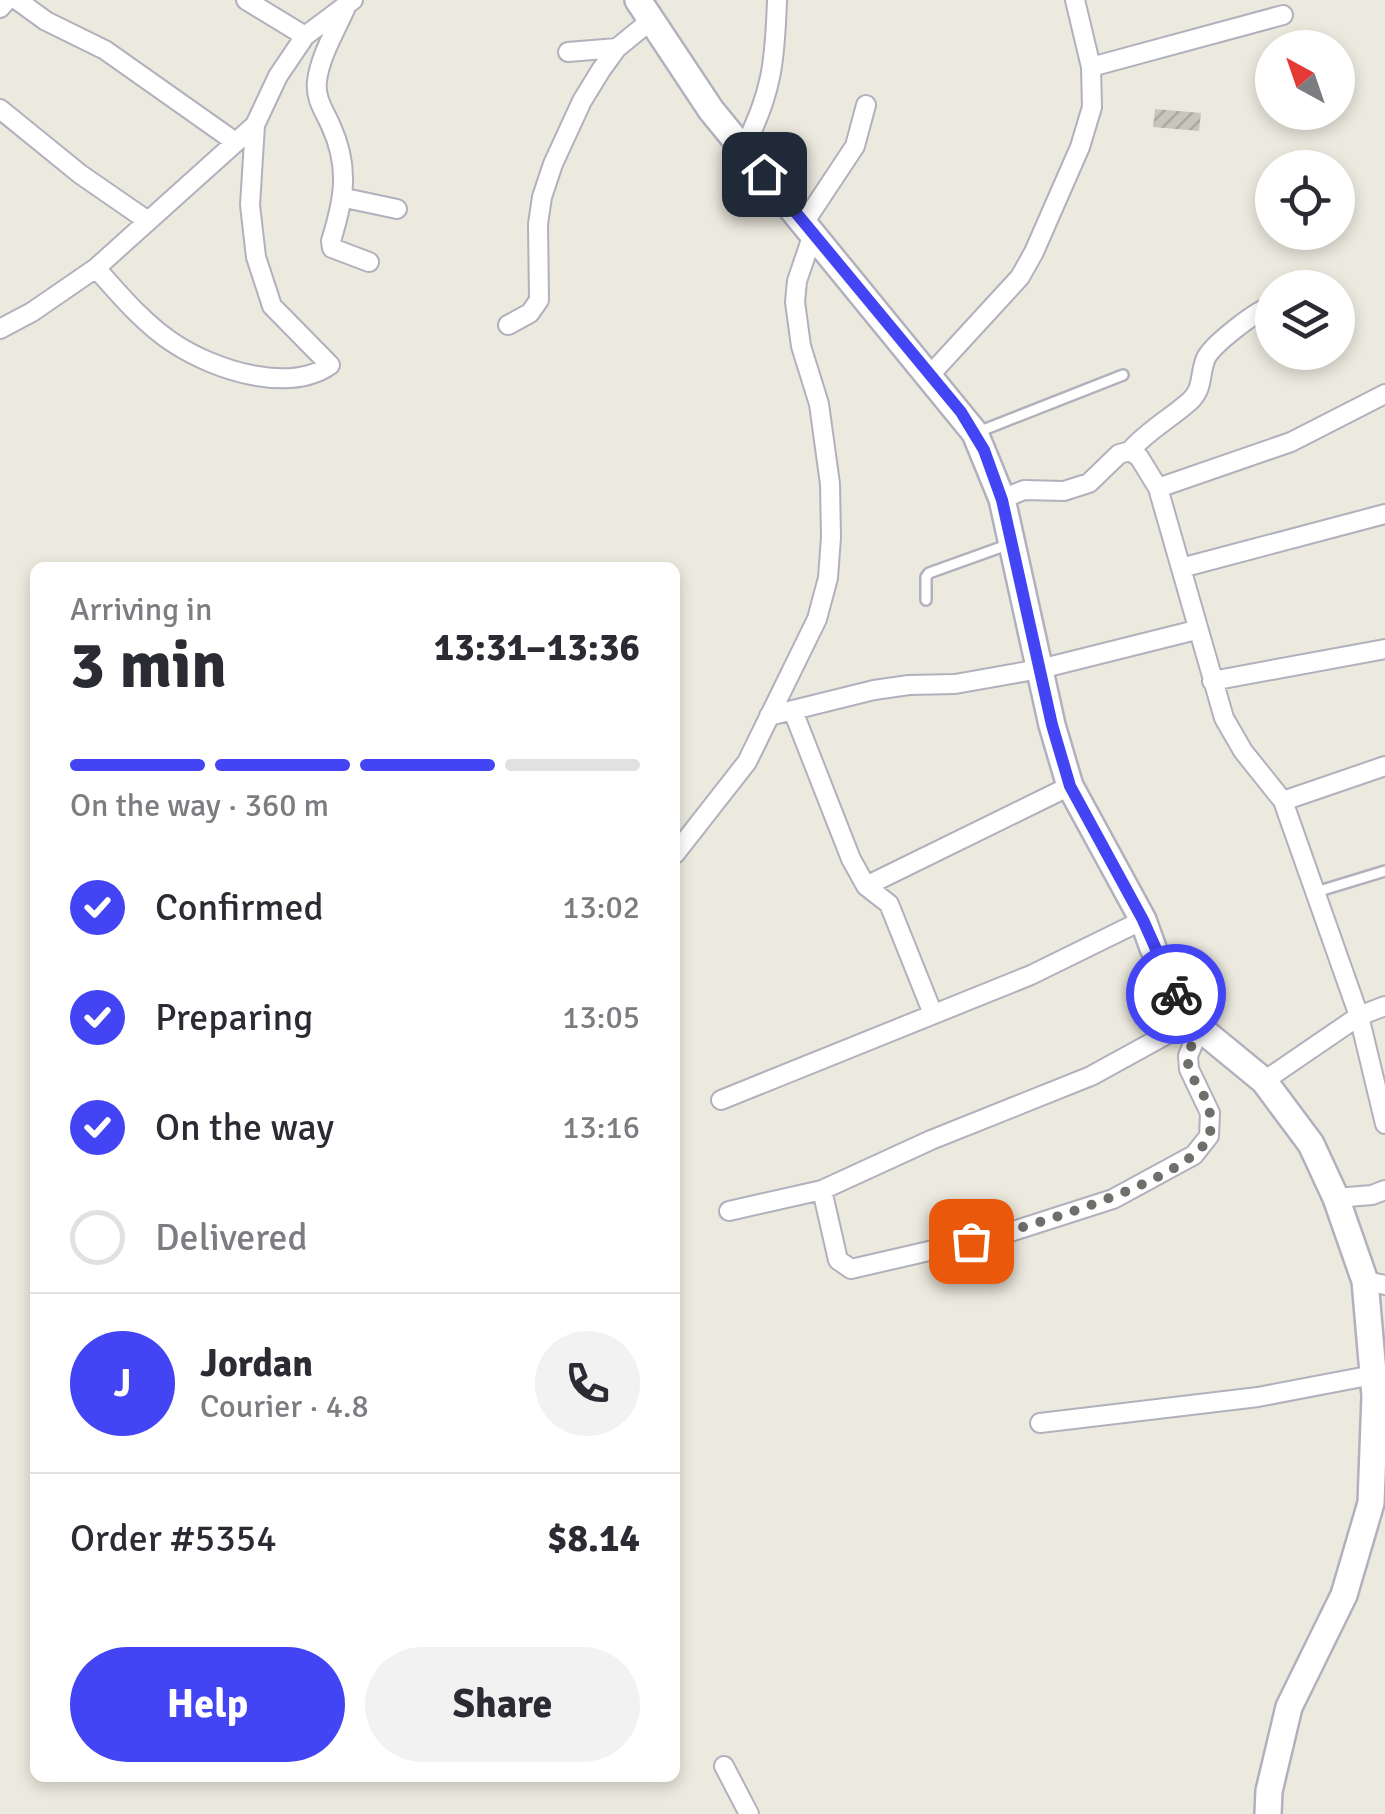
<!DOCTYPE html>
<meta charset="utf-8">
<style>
body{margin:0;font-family:Signika,sans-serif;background:#f2f2f3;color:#2b2b33;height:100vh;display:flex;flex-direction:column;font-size:38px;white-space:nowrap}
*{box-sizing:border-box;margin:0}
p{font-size:32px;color:#7c7c81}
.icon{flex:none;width:55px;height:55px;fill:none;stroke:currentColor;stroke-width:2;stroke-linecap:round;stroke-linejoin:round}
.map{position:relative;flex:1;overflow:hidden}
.drawer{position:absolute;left:30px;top:562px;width:650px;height:1220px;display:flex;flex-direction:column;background:#fff;border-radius:15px;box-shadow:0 5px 15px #0003}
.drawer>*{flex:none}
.needle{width:65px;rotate:320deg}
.tools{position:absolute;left:1255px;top:30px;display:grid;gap:20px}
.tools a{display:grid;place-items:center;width:100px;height:100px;border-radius:50%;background:#fff;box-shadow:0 5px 15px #0003;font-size:50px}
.pin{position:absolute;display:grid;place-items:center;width:85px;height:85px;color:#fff;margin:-42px;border-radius:20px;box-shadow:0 5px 15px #0006}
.courier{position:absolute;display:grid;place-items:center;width:100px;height:100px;margin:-50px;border:8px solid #4344f4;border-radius:50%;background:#fff;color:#222;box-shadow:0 2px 12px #0007}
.overview em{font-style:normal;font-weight:700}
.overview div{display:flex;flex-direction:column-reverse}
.overview{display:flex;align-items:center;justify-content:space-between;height:170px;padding:0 40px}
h1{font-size:65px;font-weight:700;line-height:75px}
.bar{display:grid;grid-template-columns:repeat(4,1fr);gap:15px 10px;align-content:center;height:120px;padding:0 40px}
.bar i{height:12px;border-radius:8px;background:#e1e1e2}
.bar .selected{background:#4344f4}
.bar p{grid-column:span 4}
.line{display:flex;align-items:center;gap:25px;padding:0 40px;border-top:2px solid #e1e1e2}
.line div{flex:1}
.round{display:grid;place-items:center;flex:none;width:105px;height:105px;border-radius:52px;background:#f2f2f3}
ol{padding:0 40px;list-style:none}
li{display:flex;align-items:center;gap:30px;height:110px}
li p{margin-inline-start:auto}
li .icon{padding:10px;border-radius:50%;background:#4344f4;color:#fff;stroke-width:4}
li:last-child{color:#7c7c81}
li i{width:55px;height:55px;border:5px solid #e1e1e2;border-radius:50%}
.button{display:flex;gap:20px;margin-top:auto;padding:20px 40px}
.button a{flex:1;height:115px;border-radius:60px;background:#4344f4;color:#fff;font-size:40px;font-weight:700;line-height:115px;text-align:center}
.button a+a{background:#f2f2f3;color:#2b2b33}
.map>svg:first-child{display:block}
.building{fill:url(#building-hatch)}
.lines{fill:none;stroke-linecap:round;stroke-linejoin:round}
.lane-casing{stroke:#b1b1be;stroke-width:14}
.street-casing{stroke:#b1b1be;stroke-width:22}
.secondary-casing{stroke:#b1b1be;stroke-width:30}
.lane{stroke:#fff;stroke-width:9}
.street{stroke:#fff;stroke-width:18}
.secondary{stroke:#fff;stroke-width:25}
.done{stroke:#6f6e6a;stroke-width:10;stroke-dasharray:0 18}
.route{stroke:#4344f4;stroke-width:12}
</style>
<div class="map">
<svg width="1385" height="1814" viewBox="0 0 1385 1814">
<defs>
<pattern id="building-hatch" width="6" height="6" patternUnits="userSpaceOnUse" patternTransform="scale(2.5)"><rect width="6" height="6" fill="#c8c5bd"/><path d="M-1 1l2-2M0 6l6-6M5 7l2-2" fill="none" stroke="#aca9a3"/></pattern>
</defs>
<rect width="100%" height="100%" fill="#ece9de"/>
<path class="building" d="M1155 109 1201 113 1199 131 1153 127Z"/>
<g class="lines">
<defs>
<path id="lane" d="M978 432 1123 375
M926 600V577L929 573 1007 545
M1316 892 1385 871"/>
<path id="street" d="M17 0 46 21 105 50 234 141
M246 0 305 36
M346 7C336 30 320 56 317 81 315 99 324 110 331 126 350 168 344 199 331 241L332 248 369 262
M0 8 7 0
M568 52 617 48
M1091 67 1283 15
M0 109 80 174 148 221
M743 149C772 94 775 61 777 0
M345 198 397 209
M804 223 855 146 866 105
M96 268C119 294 145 325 175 344 215 370 289 394 330 365L272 306 256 257 250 205 255 125 278 76 305 36 353 0
M508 325 530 313 539 300 538 224 542 197 553 164 582 101 601 70 617 48 650 21
M0 329 32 312 96 268 255 125
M930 375 1020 277 1034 252 1080 147 1092 107 1091 67 1075 0
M1130 451C1148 430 1170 419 1190 401 1204 388 1199 374 1206 358 1213 344 1257 310 1272 306
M1158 488 1291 442 1385 394
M1002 499 1024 490 1064 491 1089 483 1119 454 1130 451 1139 457 1158 488 1224 718 1243 751 1283 801 1359 1016 1385 1124
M1181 568 1385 514
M1212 681 1385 649
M793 711 851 859 866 886 889 904 933 1014
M769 716 874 690 909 685 955 684 1040 669 1196 630
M1283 801 1385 766
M675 854 747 762 817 619 828 578 831 537 830 484 819 404 801 346 795 302 797 281 813 234
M866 886 1070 786
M1264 1081 1359 1016 1385 1006
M721 1100 1031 975 1143 920
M822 1190 838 1260 851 1269 1007 1233 1113 1199 1194 1155 1209 1136 1210 1113 1189 1069 1188 1056 1199 1029
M1336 1198 1372 1195 1385 1190
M729 1211 822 1190 931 1140 1091 1076 1191 1021
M1365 1281 1385 1285
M1040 1423 1258 1397 1373 1375
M724 1766 749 1814"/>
<path id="secondary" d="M638 0 711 110 975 433 1002 499 1052 725 1070 786 1143 920 1153 948 1191 1021 1264 1081 1311 1144 1336 1198 1365 1281 1375 1396 1371 1503 1344 1595 1289 1707 1269 1791 1268 1814"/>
</defs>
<use href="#lane" class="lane-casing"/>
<use href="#street" class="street-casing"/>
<use href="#secondary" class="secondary-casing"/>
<use href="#lane" class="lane"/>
<use href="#street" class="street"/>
<use href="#secondary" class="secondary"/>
</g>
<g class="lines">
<path class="done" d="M971 1241C1019 1230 1189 1181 1209 1137 1211 1132 1211 1119 1210 1114 1203 1076 1171 1077 1200 1029L1191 1021 1176 994"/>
<path class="route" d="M764 174 961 412 984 450 1002 500 1052 725 1070 786 1143 920 1176 994"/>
</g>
</svg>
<div class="tools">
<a><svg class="needle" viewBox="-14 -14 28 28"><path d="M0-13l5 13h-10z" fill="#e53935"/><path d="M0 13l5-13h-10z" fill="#7c7c81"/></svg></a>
<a><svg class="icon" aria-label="locate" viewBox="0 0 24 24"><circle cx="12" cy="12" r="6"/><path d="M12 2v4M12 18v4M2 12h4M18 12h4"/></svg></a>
<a><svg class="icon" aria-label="layers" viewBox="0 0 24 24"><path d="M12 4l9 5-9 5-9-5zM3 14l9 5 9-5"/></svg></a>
</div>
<div class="pin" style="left:971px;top:1241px;background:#ea580c"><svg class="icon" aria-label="bag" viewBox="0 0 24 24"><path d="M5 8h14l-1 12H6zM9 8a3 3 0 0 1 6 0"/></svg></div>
<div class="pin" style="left:764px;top:174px;background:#1f2937"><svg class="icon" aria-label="home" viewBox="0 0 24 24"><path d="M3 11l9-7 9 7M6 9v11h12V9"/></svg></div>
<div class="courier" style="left:1176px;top:994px"><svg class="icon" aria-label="bike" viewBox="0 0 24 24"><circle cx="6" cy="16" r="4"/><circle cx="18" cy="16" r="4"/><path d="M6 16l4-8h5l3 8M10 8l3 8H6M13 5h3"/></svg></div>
<section class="drawer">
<div class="overview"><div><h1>3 min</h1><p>Arriving in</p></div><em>13:31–13:36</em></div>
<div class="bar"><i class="selected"></i><i class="selected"></i><i class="selected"></i><i></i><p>On the way · 360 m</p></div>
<ol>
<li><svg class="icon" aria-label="check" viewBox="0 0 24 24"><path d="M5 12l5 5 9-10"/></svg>Confirmed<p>13:02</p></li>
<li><svg class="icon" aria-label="check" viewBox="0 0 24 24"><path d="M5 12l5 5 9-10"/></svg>Preparing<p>13:05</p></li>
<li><svg class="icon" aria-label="check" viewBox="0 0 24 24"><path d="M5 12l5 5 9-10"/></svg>On the way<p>13:16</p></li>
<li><i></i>Delivered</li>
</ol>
<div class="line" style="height:180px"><b class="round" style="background:#4344f4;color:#fff">J</b><div><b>Jordan</b><p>Courier · 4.8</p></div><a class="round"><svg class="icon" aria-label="phone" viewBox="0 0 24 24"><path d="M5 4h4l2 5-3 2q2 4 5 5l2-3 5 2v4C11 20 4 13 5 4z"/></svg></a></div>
<div class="line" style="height:130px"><div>Order #5354</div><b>$8.14</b></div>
<div class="button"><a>Help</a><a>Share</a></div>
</section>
</div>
